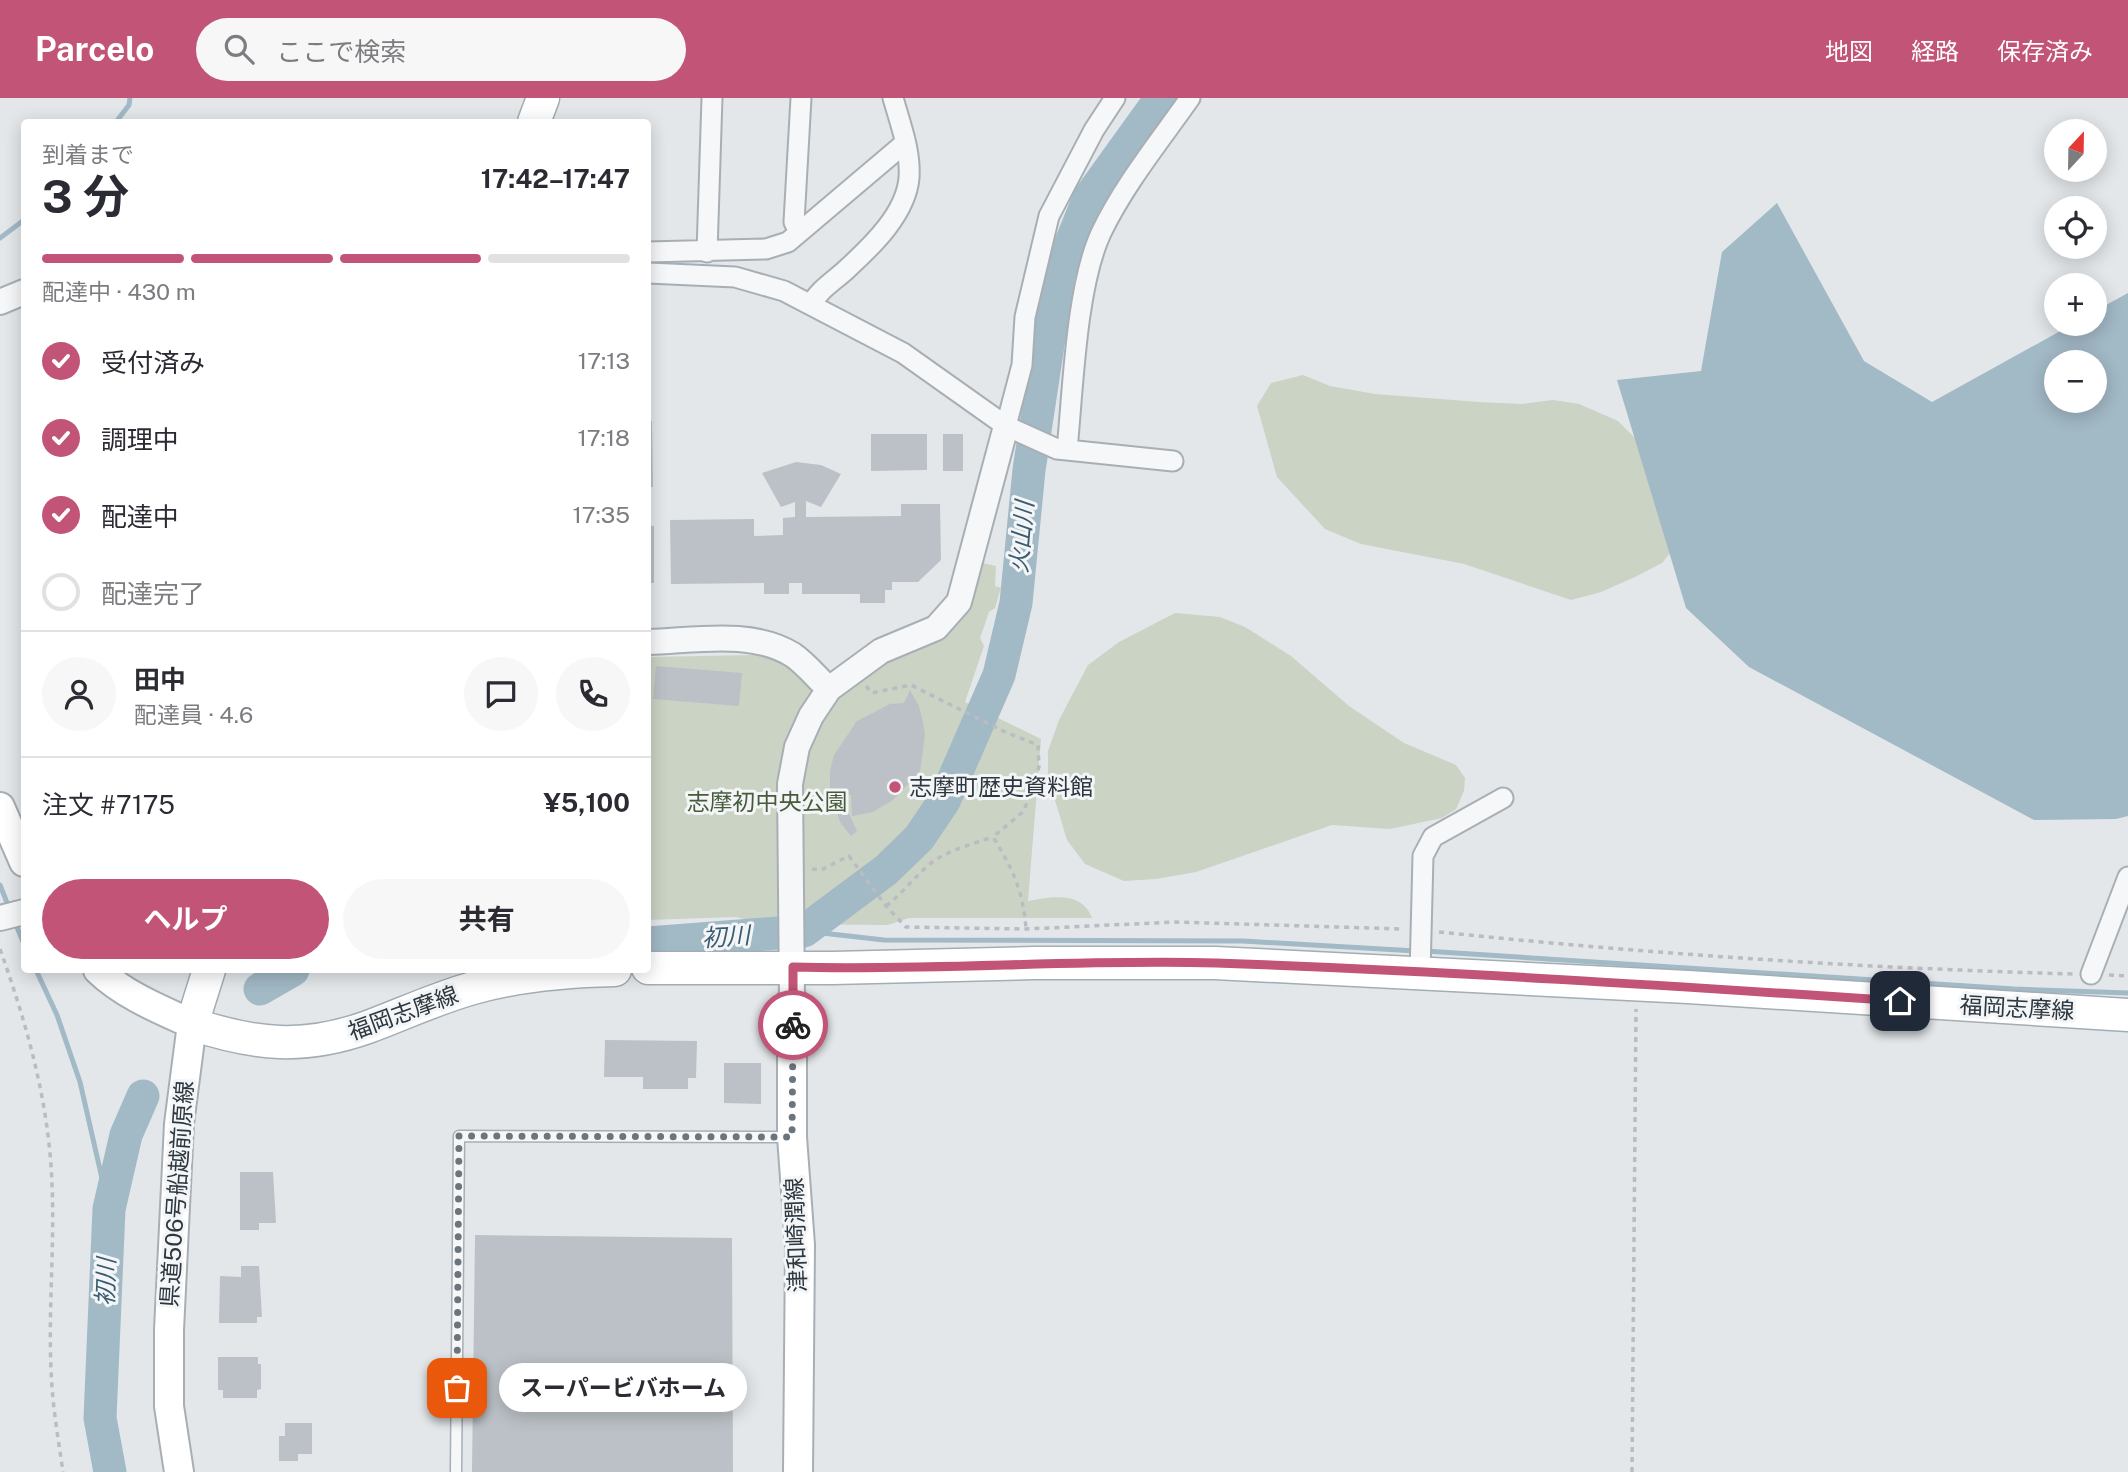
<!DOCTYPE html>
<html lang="ja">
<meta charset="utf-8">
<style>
body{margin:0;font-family:"Public Sans","Noto Sans JP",sans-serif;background:#f7f7f7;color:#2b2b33;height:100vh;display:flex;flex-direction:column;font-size:26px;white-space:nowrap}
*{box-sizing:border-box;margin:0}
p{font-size:23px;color:#7c7c81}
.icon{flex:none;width:38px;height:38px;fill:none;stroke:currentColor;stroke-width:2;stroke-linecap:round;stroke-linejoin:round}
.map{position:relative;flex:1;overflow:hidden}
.panel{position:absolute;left:21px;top:21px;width:630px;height:854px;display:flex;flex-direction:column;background:#fff;border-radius:7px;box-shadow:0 4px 18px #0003}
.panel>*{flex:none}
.needle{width:46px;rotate:22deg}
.fabs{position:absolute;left:2044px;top:21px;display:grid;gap:14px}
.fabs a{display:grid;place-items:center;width:63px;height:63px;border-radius:50%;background:#fff;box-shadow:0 4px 18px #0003;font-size:35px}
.pin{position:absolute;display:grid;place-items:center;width:60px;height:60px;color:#fff;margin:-30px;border-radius:14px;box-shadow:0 4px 10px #0006}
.courier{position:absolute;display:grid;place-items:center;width:70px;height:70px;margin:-35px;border:5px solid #c25477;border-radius:50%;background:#fff;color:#222;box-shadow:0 2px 9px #0007}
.bubble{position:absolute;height:49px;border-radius:24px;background:#fff;box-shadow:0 4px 18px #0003;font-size:23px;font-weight:700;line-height:49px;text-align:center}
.overview em{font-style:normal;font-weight:700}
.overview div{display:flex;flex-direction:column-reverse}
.overview{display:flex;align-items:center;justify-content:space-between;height:119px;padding:0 21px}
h1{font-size:46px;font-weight:700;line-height:52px}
.bar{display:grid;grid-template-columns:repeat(4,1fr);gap:10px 7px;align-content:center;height:84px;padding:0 21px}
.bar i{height:9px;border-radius:5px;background:#e1e1e2}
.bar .current{background:#c25477}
.bar p{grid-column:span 4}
.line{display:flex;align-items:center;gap:18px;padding:0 21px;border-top:2px solid #e1e1e2}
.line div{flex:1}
.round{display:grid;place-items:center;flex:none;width:74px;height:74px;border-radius:37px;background:#f7f7f7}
ol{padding:0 21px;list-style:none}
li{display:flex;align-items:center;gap:21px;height:77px}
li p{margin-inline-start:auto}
li .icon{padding:7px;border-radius:50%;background:#c25477;color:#fff;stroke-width:4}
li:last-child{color:#7c7c81}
li i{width:38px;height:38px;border:4px solid #e1e1e2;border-radius:50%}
.button{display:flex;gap:14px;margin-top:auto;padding:14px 21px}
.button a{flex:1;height:80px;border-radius:42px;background:#c25477;color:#fff;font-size:28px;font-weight:700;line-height:80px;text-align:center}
.button a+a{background:#f7f7f7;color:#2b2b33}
header{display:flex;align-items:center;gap:42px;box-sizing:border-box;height:98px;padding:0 35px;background:#c25477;color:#fff}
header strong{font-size:33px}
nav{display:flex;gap:38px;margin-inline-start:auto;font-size:24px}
.search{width:490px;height:63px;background:#f7f7f7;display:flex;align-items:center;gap:18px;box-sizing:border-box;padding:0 24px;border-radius:38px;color:#7c7c81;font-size:26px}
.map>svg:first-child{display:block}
.green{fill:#cbd3c5}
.water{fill:#a2b9c6;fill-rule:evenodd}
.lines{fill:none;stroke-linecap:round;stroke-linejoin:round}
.stream{stroke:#a2b9c6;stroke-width:5}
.river{stroke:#a2b9c6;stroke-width:33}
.building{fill:#bbc1c6}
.service-casing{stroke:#a8afb4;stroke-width:13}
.minor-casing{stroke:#a8afb4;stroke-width:23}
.tertiary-casing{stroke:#a8afb4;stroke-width:28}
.secondary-casing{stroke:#a8afb4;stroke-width:32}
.primary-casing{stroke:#a3adb4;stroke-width:35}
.path{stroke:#b9bdc1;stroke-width:3.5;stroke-dasharray:5 5;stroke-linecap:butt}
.service{stroke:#f5f7f8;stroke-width:10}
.minor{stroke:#f5f7f8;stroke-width:19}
.tertiary{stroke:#f5f7f8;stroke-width:24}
.secondary{stroke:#fff;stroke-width:28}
.primary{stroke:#fff;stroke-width:32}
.done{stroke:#6c757c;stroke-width:7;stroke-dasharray:0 12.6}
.route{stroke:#c25477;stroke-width:9}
.poi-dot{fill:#c25477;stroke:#f3f5f7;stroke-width:2.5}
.labels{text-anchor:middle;stroke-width:6;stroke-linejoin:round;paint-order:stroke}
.poi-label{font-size:23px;fill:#2c3740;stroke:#f3f5f7;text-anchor:start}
.park-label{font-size:23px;fill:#465b3b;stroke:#f3f5f7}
.street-label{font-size:23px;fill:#2c3740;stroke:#f3f5f7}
.water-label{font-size:24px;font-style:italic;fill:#3a5c71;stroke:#f3f5f7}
</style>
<header>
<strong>Parcelo</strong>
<div class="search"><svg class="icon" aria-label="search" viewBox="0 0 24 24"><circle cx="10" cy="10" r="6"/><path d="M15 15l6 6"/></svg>ここで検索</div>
<nav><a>地図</a><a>経路</a><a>保存済み</a></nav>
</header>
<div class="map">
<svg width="2128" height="1374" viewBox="0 0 2128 1374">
<rect width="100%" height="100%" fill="#e3e7ea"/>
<path class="green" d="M1303 277 1330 288 1375 296 1479 304 1522 306 1553 302 1579 306 1618 323 1639 344 1675 449 1662 465 1635 479 1601 494 1571 502 1464 466 1361 446 1325 431 1277 379 1257 308 1271 285Z
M982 465 996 468 995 488 1001 490 995 510 989 514 980 540 984 548 965 604 1041 641 1028 803C1050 799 1082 792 1092 820H909L888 827 763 826 736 819 648 822V559L754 557 775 559 813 586 904 551Z
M1175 515 1220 519 1245 529 1291 558 1349 608 1404 645 1456 667 1465 680 1464 693 1456 711 1442 720 1390 731 1332 727 1196 774 1156 781 1124 783 1085 766 1067 742 1048 679V653L1059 622 1088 567 1119 544Z"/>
<path class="water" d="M1777 105 1864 263 1932 304 2073 226H2095V213L2128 195V718L2116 721 2034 722 1749 569 1686 510 1617 282 1701 273 1722 154ZM2056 264H2095V303H2056Z"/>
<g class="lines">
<path class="stream" d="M116 24 129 7 130 0
M0 140 24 122
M0 787 9 810
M14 822 24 846
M804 833 884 842 1243 843 1416 853
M1425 853 2014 891 2128 895
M36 872 57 917 80 984 109 1111"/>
<path class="river" d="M648 845 804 833 886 772 919 740 944 703 999 577 1016 505 1029 372 1059 175 1089 100 1161 0
M260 891 293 872
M110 1374 100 1320 109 1111 126 1037 143 998"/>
</g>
<path class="building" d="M648 323H652L653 389H648Z
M871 336H927V372L871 373Z
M943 336H963V373H943Z
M796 364 821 367 841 376 821 409 806 403V419L901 418V406H940L941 462 918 484H892V492H885V505H860V496H802V485H789V496H764V485L671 486 670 422 754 421V438L783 437V420L795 419V404L781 409 762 375Z
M648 428H654V485H648Z
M656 568 742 575 739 608 653 601Z
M910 592 919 608 923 624 925 637 920 673 893 702 873 714 852 718 851 697H845V707L857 733 851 738 840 724 830 691V673L834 657 857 623 890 606 904 605Z
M605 942 697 943 696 980H688V991H643V979H604Z
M724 965H761V1006L724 1005Z
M240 1074H273L276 1125H259V1132H240Z
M475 1137 732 1140 733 1374H472Z
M241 1168H259L262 1219H257V1225H219L220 1178 241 1179Z
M218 1259H258V1266H261V1291L257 1292V1300H223V1292H218Z
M285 1325H312V1356H298V1363H279V1338H285Z"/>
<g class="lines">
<defs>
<path id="service" d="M456 1374 459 1038 788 1039"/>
<path id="minor" d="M799 134 794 124 801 0
M648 154 766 151 788 144 905 45
M707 154 712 0
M648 175 735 179 784 193 903 255 1006 328 1057 351 1067 352C1073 291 1076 189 1101 135 1124 87 1159 44 1190 0
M811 207C819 191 836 182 849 169 873 147 906 115 909 80 911 53 900 25 893 0
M1006 328 1022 267 1025 219 1049 118 1094 32 1115 0
M1067 352 1173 363
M1420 876 1423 758 1433 739 1503 700
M2091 876 2128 779"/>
<path id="tertiary" d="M0 204 24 194
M648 544C693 543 752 531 793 557 806 566 817 580 829 591
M0 820 24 814
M792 901 790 686 797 649 811 618 829 591 881 553 936 530 959 504 1006 328"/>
<path id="secondary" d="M0 709 24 764
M98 872C124 897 159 911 192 926L179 1026 169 1232V1308L179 1374
M792 901V1039L800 1147 798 1374"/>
<path id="primary" d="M534 24 543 0
M648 870H833L1034 865H1215L1688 889 2128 917
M209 872 192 926C255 947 304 952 368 929 403 916 437 900 473 890 519 877 567 873 615 872"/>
</defs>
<use href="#service" class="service-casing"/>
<use href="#minor" class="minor-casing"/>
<use href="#tertiary" class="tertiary-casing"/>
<use href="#secondary" class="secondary-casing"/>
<use href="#primary" class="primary-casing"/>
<path class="path" d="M866 588 872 595 911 587 1003 633 1038 647 1039 669 1024 713 993 739C1013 771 1023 793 1026 831
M812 771 821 772 849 758 886 808 906 829 1026 831 1175 824 1403 831
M886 808C903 795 915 778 931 765 949 752 972 746 993 739
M1439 834C1650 856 1861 870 2073 876
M0 851C27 927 49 1004 52 1086 55 1153 47 1222 52 1289 54 1317 59 1346 63 1374
M2109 877 2128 878
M1632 1374 1636 911"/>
<use href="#service" class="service"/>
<use href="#minor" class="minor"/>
<use href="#tertiary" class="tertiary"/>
<use href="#secondary" class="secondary"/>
<use href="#primary" class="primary"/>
</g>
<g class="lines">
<path class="done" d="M457 1290 459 1038 792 1039 793 927"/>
<path class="route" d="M793 927V869C934 873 1075 861 1216 865 1444 873 1672 888 1900 903"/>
</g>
<circle class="poi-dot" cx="895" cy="689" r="7"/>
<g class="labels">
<g class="poi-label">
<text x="909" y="697">志摩町歴史資料館</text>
</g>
<g class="park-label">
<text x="767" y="712">志摩初中央公園</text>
</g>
<g class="street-label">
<text transform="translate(2017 910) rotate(3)" y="8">福岡志摩線</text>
<text transform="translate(403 915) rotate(-20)" y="8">福岡志摩線</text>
<text transform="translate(177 1096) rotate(-86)" y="8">県道506号船越前原線</text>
<text transform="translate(796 1137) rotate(-92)" y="8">津和崎潤線</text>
</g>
<g class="water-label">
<text transform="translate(1022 439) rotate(-85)" y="8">火山川</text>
<text transform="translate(726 839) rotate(-4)" y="8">初川</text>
<text transform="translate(106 1184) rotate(-88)" y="8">初川</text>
</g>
</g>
</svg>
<div class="fabs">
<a><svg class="needle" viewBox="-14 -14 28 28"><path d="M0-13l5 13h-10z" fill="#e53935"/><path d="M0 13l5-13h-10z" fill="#7c7c81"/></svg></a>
<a><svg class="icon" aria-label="locate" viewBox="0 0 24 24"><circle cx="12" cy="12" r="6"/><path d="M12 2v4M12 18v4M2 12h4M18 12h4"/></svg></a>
<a>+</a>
<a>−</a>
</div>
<div class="pin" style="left:457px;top:1290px;background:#ea580c"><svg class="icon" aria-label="bag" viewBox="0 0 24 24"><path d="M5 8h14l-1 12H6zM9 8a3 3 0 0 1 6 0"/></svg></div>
<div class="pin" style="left:1900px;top:903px;background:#1f2937"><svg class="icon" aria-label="home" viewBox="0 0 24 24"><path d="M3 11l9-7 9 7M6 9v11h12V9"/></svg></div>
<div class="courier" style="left:793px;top:927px"><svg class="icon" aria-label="bike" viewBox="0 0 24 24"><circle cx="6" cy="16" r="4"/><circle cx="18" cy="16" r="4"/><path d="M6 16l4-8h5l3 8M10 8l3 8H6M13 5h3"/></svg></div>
<div class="bubble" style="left:499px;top:1265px;width:248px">スーパービバホーム</div>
<section class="panel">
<div class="overview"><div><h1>3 分</h1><p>到着まで</p></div><em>17:42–17:47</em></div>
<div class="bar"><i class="current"></i><i class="current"></i><i class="current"></i><i></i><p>配達中 · 430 m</p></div>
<ol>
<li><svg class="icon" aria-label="check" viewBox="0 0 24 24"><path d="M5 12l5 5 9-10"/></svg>受付済み<p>17:13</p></li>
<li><svg class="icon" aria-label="check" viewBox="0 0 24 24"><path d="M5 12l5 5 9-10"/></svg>調理中<p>17:18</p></li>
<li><svg class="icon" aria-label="check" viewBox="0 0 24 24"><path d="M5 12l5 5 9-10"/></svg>配達中<p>17:35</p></li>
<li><i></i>配達完了</li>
</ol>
<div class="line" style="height:126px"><a class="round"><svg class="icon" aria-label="person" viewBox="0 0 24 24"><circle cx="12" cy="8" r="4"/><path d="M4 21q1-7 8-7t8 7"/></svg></a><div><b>田中</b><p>配達員 · 4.6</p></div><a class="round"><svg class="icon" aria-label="chat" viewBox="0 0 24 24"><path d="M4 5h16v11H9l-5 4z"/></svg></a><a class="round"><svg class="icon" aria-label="phone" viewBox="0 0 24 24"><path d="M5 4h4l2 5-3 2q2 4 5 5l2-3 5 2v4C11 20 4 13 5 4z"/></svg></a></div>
<div class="line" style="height:91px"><div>注文 #7175</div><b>¥5,100</b></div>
<div class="button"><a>ヘルプ</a><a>共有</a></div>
</section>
</div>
